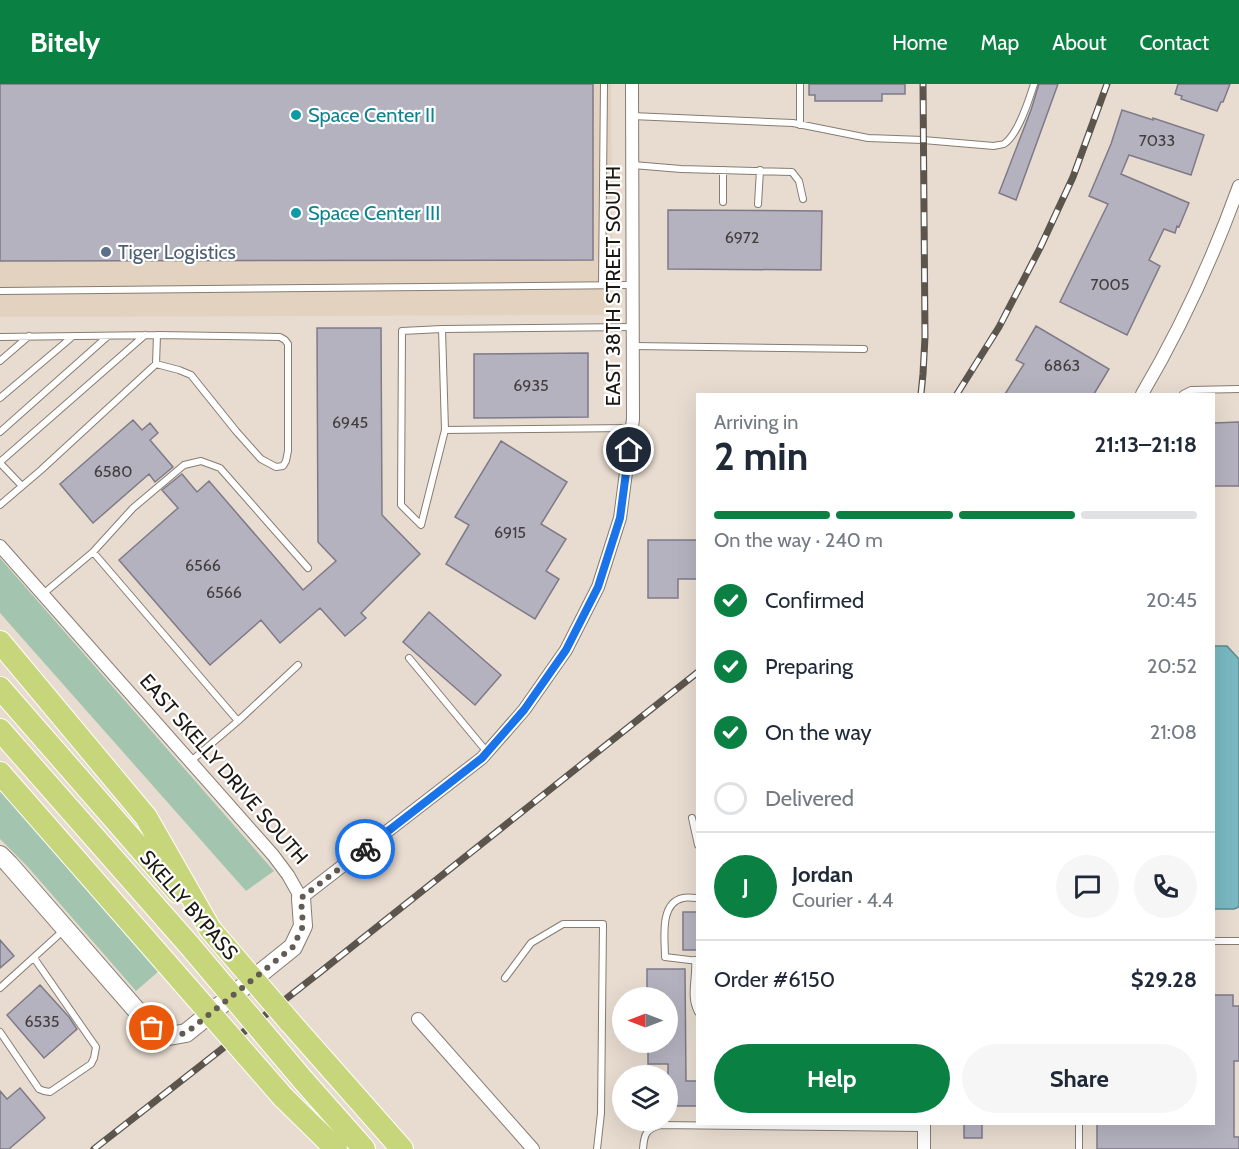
<!DOCTYPE html>
<meta charset="utf-8">
<style>
body{margin:0;font-family:Cabin,sans-serif;background:#f6f6f7;color:#1f2937;height:100vh;display:flex;flex-direction:column;font-size:22px;white-space:nowrap}
*{box-sizing:border-box;margin:0}
p{font-size:20px;color:#747a83}
.icon{flex:none;width:33px;height:33px;fill:none;stroke:currentColor;stroke-width:2;stroke-linecap:round;stroke-linejoin:round}
.map{position:relative;flex:1;overflow:hidden}
.sheet{position:absolute;left:696px;top:309px;width:519px;height:732px;display:flex;flex-direction:column;background:#fff;border-radius:0px;box-shadow:0 6px 24px #0002}
.sheet>*{flex:none}
.needle{width:39px;rotate:270deg}
.buttons{position:absolute;left:612px;top:903px;display:grid;gap:12px}
.buttons a{display:grid;place-items:center;width:66px;height:66px;border-radius:50%;background:#fff;box-shadow:0 6px 24px #0002;font-size:30px}
.pin{position:absolute;display:grid;place-items:center;width:51px;height:51px;color:#fff;margin:-26px;border:3px solid #fff;border-radius:50%;box-shadow:0 2px 6px #0007}
.courier{position:absolute;display:grid;place-items:center;width:60px;height:60px;margin:-30px;border:4px solid #1a73e8;border-radius:50%;background:#fff;color:#222;box-shadow:0 2px 8px #0007}
.headline em{font-style:normal;font-weight:800}
.headline div{display:flex;flex-direction:column-reverse}
.headline{display:flex;align-items:center;justify-content:space-between;height:102px;padding:0 18px}
h1{font-size:39px;font-weight:800;line-height:45px}
.bar{display:grid;grid-template-columns:repeat(4,1fr);gap:9px 6px;align-content:center;height:72px;padding:0 18px}
.bar i{height:8px;border-radius:4px;background:#e0e1e3}
.bar .selected{background:#0b8043}
.bar p{grid-column:span 4}
.line{display:flex;align-items:center;gap:15px;padding:0 18px;border-top:2px solid #e0e1e3}
.line div{flex:1}
.round{display:grid;place-items:center;flex:none;width:63px;height:63px;border-radius:32px;background:#f6f6f7}
ol{padding:0 18px;list-style:none}
li{display:flex;align-items:center;gap:18px;height:66px}
li p{margin-inline-start:auto}
li .icon{padding:6px;border-radius:50%;background:#0b8043;color:#fff;stroke-width:4}
li:last-child{color:#747a83}
li i{width:33px;height:33px;border:3px solid #e0e1e3;border-radius:50%}
.action{display:flex;gap:12px;margin-top:auto;padding:12px 18px}
.action a{flex:1;height:69px;border-radius:36px;background:#0b8043;color:#fff;font-size:24px;font-weight:800;line-height:69px;text-align:center}
.action a+a{background:#f6f6f7;color:#1f2937}
header{display:flex;align-items:center;gap:36px;box-sizing:border-box;height:84px;padding:0 30px;background:#0b8043;color:#fff}
header strong{font-size:28px}
nav{display:flex;gap:33px;margin-inline-start:auto;font-size:21px}
.map>svg:first-child{display:block}
.built{fill:#e3d2c0}
.green{fill:#a3c5af}
.water{fill:#79b9c2;stroke:#5d888d;stroke-width:1.5}
.building{fill:#b5b2c0;stroke:#7e7a88;stroke-width:1.5}
.lines{fill:none;stroke-linecap:round;stroke-linejoin:round}
.lane-casing{stroke:#867c71;stroke-width:8}
.street-casing{stroke:#867c71;stroke-width:14}
.secondary-casing{stroke:#867c71;stroke-width:20}
.highway-casing{stroke:#fff;stroke-width:24}
.lane{stroke:#fff;stroke-width:6}
.street{stroke:#fff;stroke-width:12}
.secondary{stroke:#fff;stroke-width:18}
.highway{stroke:#c7d57b;stroke-width:22}
.rail-casing{stroke:#5b554d;stroke-width:7}
.rail{stroke:#fff;stroke-width:4.5;stroke-dasharray:14;stroke-linecap:butt}
.highway-bridge-casing{stroke:#fff;stroke-width:24;stroke-linecap:butt}
.highway-bridge{stroke:#c7d57b;stroke-width:22}
.done{stroke:#635c54;stroke-width:6;stroke-dasharray:0 10.8}
.route{stroke:#1a73e8;stroke-width:8}
.culture-dot{fill:#0f9aa8;stroke:#fff;stroke-width:2}
.service-dot{fill:#5c6f8a;stroke:#fff;stroke-width:2}
.labels{text-anchor:middle;stroke-width:4.5;stroke-linejoin:round;paint-order:stroke}
.number-label{font-size:16px;fill:#423e3e}
.culture-label{font-size:20px;fill:#0d838f;stroke:#fff;text-anchor:start}
.service-label{font-size:20px;fill:#4e5e75;stroke:#fff;text-anchor:start}
.street-label{font-size:20px;fill:#1b1712;stroke:#fff}
</style>
<header>
<strong>Bitely</strong>
<nav><a>Home</a><a>Map</a><a>About</a><a>Contact</a></nav>
</header>
<div class="map">
<svg width="1239" height="1065" viewBox="0 0 1239 1065">
<rect width="100%" height="100%" fill="#e8dcd0"/>
<path class="built" d="M0 0H611L613 231 0 233Z"/>
<path class="green" d="M0 474 274 787 246 807 0 529Z
M0 704 159 887 136 907 27 782 0 755Z"/>
<path class="water" d="M1214 562H1227L1239 575V823L1234 825H1214Z"/>
<path class="building" d="M0 0H593V176L0 177Z
M809 0H905V10H882V17H815V11H809Z
M1039 0H1058L1016 116 999 109 1031 26Z
M1178 0H1230L1223 18H1221L1217 27 1181 15 1182 12 1175 10Z
M1122 26 1153 36V34L1204 51 1191 91 1129 71 1121 90 1189 119 1179 143 1177 142 1175 149 1164 145 1149 176 1160 182 1127 251 1060 218 1108 120 1089 112 1111 60Z
M668 126 822 127 821 186 668 185Z
M1036 242 1109 285 1094 310H1005L1024 280 1016 276Z
M317 244H381L382 431 420 470 361 529 366 534 345 552 320 524 280 559 261 536 210 581 119 476 178 424 162 406 182 390 197 408 209 397 303 506 336 477 318 458Z
M588 269V333L474 334V270Z
M133 336 142 346 150 339 158 349 150 356 173 383 155 398 149 390 93 439 60 400Z
M1239 338V402H1214V339Z
M501 357 567 398 541 440 566 455 546 487 559 495 535 535 446 480 469 441 455 433Z
M648 456H698V495H678V514H648Z
M429 528 501 591 475 621 403 558Z
M683 828H698V866H683Z
M0 856 14 872 0 884Z
M647 885H685L686 997H698V1022H668V980H648V958H668V914H647Z
M40 901 69 933 77 945 44 974 7 931Z
M1214 911H1233V922H1239V977H1234V1053H1239V1065H1097V1040H1214Z
M20 1004 45 1034 9 1065H0V1007L7 1015Z
M964 1040H982V1054H964Z"/>
<g class="lines">
<defs>
<path id="lane" d="M800 0V41
M632 32 793 39 868 54 923 56 994 62C997 61 1001 61 1004 60 1018 51 1029 16 1034 0
M633 81 681 85 792 88 799 97 803 115
M723 118V86
M758 120 760 86
M602 201 604 0
M0 207 632 201
M442 245 402 247 401 421 421 441 445 346
M0 253 157 251 156 280 41 386 0 421
M633 262 864 265
M0 277 29 252
M156 280 179 286 191 291 236 347 261 375 276 383 283 382 286 377 288 367V260L285 256 280 253 157 251
M1183 310 1191 306 1239 305
M0 314 72 253
M631 344 445 346 442 245 633 243
M0 348 108 252
M0 378 145 251
M0 379 22 402
M93 468 238 637
M43 510 93 468 133 424 184 381 201 377 220 384 308 484
M409 574 487 668
M191 677 238 637 298 581
M692 734 698 761
M698 814C693 814 687 813 683 814 659 819 665 855 665 873L698 877
M1214 857H1239
M695 876C697 893 689 912 698 928
M505 894 531 859 563 840H603L601 1029 597 1065
M0 904 65 845
M0 948 39 1005 44 1007 50 1008 91 980 94 974 96 963 34 874
M1079 1040V1065
M643 1065C644 1050 646 1045 661 1041L924 1044"/>
<path id="street" d="M1142 310C1181 244 1213 174 1239 102
M0 462 273 771 288 791 301 814 482 674 524 626 566 566 598 503 620 434 633 335 632 0
M418 935 533 1065
M924 1040V1065"/>
<path id="secondary" d="M0 771 9 780 152 944 169 952 186 949 293 863 303 842 301 814"/>
<path id="highway" d="M0 558 146 733 210 845
M0 604 178 808
M0 646 190 862
M0 689 167 880
M289 937 402 1065
M303 996 364 1065
M283 1013 336 1065"/>
</defs>
<use href="#lane" class="lane-casing"/>
<use href="#street" class="street-casing"/>
<use href="#secondary" class="secondary-casing"/>
<use href="#highway" class="highway-casing"/>
<use href="#lane" class="lane"/>
<use href="#street" class="street"/>
<use href="#secondary" class="secondary"/>
<use href="#highway" class="highway"/>
<defs>
<path id="rail" d="M921 310 923 290 925 253 923 0
M957 310 999 243 1040 164 1073 93 1107 0
M94 1065 319 889 698 588"/>
</defs>
<use href="#rail" class="rail-casing"/>
<use href="#rail" class="rail"/>
<defs>
<path id="highway-bridge" d="M210 845 289 937
M190 862 303 996
M167 880 283 1013"/>
</defs>
<use href="#highway-bridge" class="highway-bridge-casing"/>
<use href="#highway-bridge" class="highway-bridge"/>
</g>
<g class="lines">
<path class="done" d="M152 944 169 952 186 949 293 863 303 842 301 814 365 765"/>
<path class="route" d="M365 765 482 674 524 626 566 566 598 503 620 434 629 366"/>
</g>
<g class="culture-dot">
<circle cx="296" cy="31" r="6"/>
<circle cx="296" cy="129" r="6"/>
</g>
<circle class="service-dot" cx="106" cy="168" r="6"/>
<g class="labels">
<g class="number-label">
<text x="1157" y="62">7033</text>
<text x="742" y="159">6972</text>
<text x="1110" y="206">7005</text>
<text x="1062" y="287">6863</text>
<text x="531" y="307">6935</text>
<text x="350" y="344">6945</text>
<text x="113" y="393">6580</text>
<text x="510" y="454">6915</text>
<text x="203" y="487">6566</text>
<text x="224" y="514">6566</text>
<text x="42" y="943">6535</text>
</g>
<g class="culture-label">
<text x="308" y="38">Space Center II</text>
<text x="308" y="136">Space Center III</text>
</g>
<g class="service-label">
<text x="118" y="175">Tiger Logistics</text>
</g>
<g class="street-label">
<text transform="translate(613 202) rotate(-90)" y="7">EAST 38TH STREET SOUTH</text>
<text transform="translate(224 685) rotate(49)" y="7">EAST SKELLY DRIVE SOUTH</text>
<text transform="translate(189 821) rotate(49)" y="7">SKELLY BYPASS</text>
</g>
</g>
</svg>
<div class="buttons">
<a><svg class="needle" viewBox="-14 -14 28 28"><path d="M0-13l5 13h-10z" fill="#e53935"/><path d="M0 13l5-13h-10z" fill="#747a83"/></svg></a>
<a><svg class="icon" aria-label="layers" viewBox="0 0 24 24"><path d="M12 4l9 5-9 5-9-5zM3 14l9 5 9-5"/></svg></a>
</div>
<div class="pin" style="left:152px;top:944px;background:#ea580c"><svg class="icon" aria-label="bag" viewBox="0 0 24 24"><path d="M5 8h14l-1 12H6zM9 8a3 3 0 0 1 6 0"/></svg></div>
<div class="pin" style="left:629px;top:366px;background:#1f2937"><svg class="icon" aria-label="home" viewBox="0 0 24 24"><path d="M3 11l9-7 9 7M6 9v11h12V9"/></svg></div>
<div class="courier" style="left:365px;top:765px"><svg class="icon" aria-label="bike" viewBox="0 0 24 24"><circle cx="6" cy="16" r="4"/><circle cx="18" cy="16" r="4"/><path d="M6 16l4-8h5l3 8M10 8l3 8H6M13 5h3"/></svg></div>
<section class="sheet">
<div class="headline"><div><h1>2 min</h1><p>Arriving in</p></div><em>21:13–21:18</em></div>
<div class="bar"><i class="selected"></i><i class="selected"></i><i class="selected"></i><i></i><p>On the way · 240 m</p></div>
<ol>
<li><svg class="icon" aria-label="check" viewBox="0 0 24 24"><path d="M5 12l5 5 9-10"/></svg>Confirmed<p>20:45</p></li>
<li><svg class="icon" aria-label="check" viewBox="0 0 24 24"><path d="M5 12l5 5 9-10"/></svg>Preparing<p>20:52</p></li>
<li><svg class="icon" aria-label="check" viewBox="0 0 24 24"><path d="M5 12l5 5 9-10"/></svg>On the way<p>21:08</p></li>
<li><i></i>Delivered</li>
</ol>
<div class="line" style="height:108px"><b class="round" style="background:#0b8043;color:#fff">J</b><div><b>Jordan</b><p>Courier · 4.4</p></div><a class="round"><svg class="icon" aria-label="chat" viewBox="0 0 24 24"><path d="M4 5h16v11H9l-5 4z"/></svg></a><a class="round"><svg class="icon" aria-label="phone" viewBox="0 0 24 24"><path d="M5 4h4l2 5-3 2q2 4 5 5l2-3 5 2v4C11 20 4 13 5 4z"/></svg></a></div>
<div class="line" style="height:78px"><div>Order #6150</div><b>$29.28</b></div>
<div class="action"><a>Help</a><a>Share</a></div>
</section>
</div>
